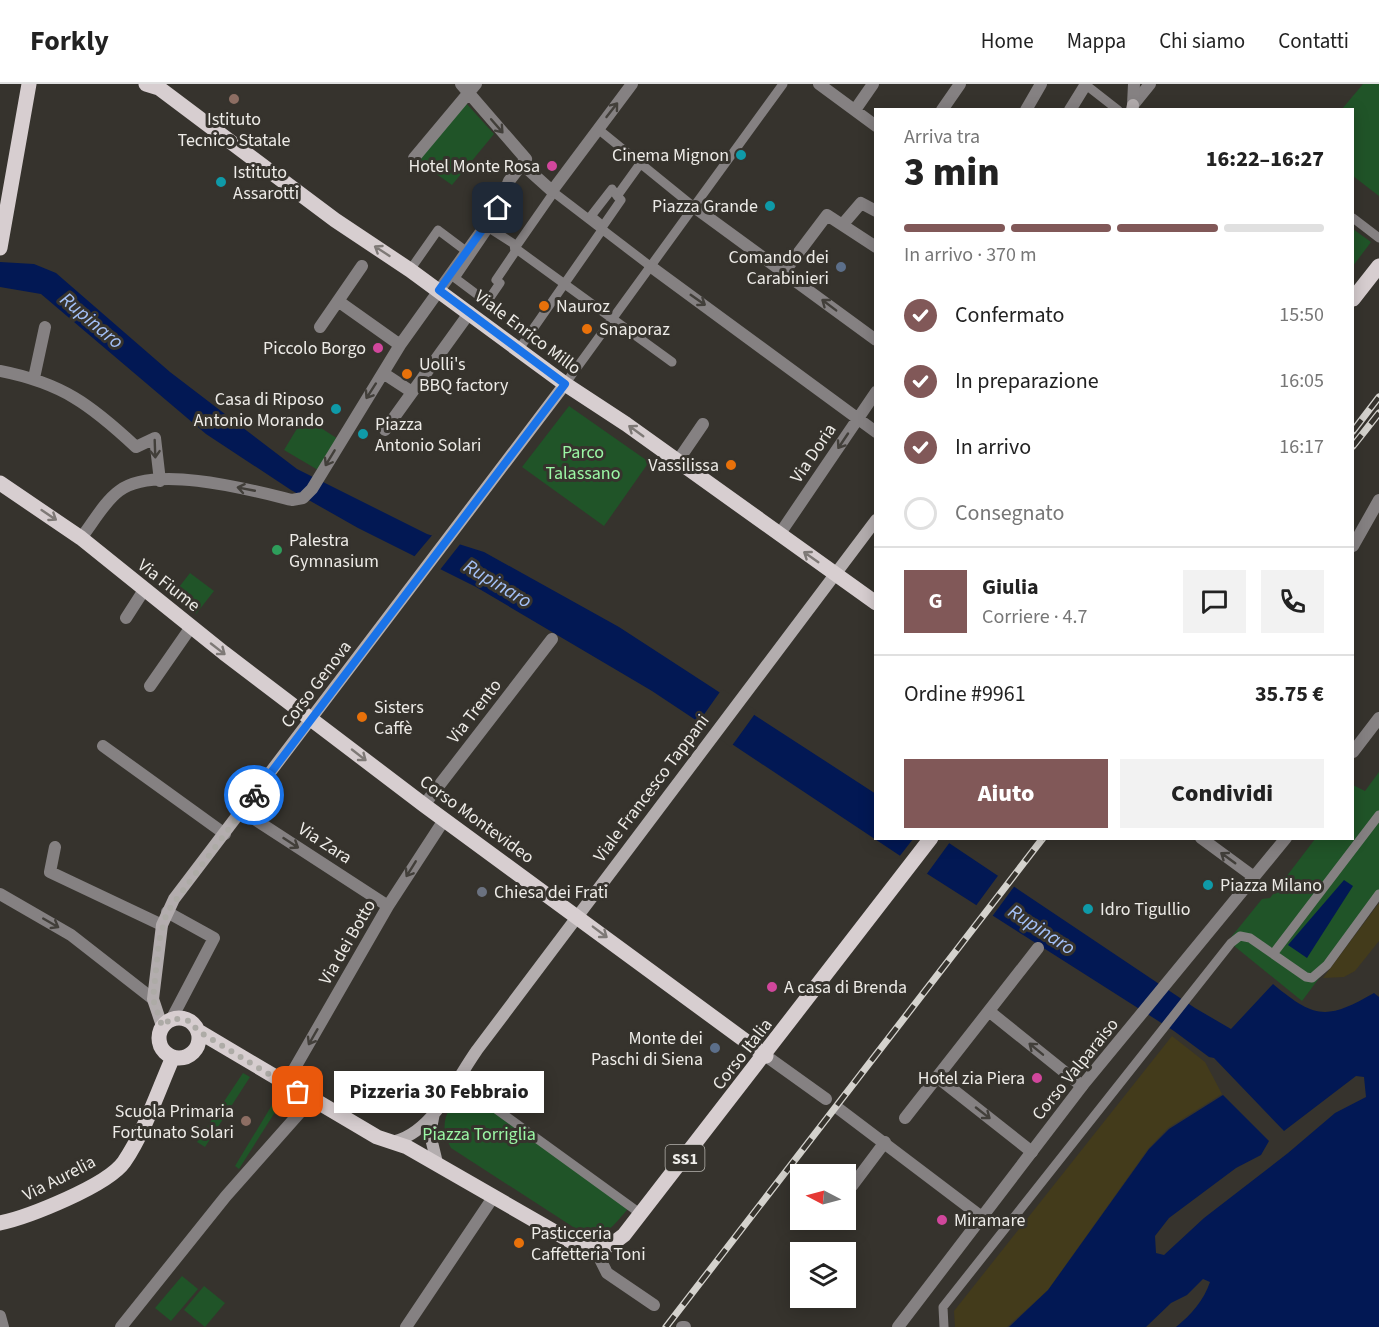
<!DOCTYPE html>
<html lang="it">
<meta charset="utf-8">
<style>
body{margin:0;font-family:"Source Sans 3",sans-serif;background:#f2f2f2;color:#222;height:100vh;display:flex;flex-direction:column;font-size:22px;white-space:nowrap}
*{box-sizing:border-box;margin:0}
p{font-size:20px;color:#767676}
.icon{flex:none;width:33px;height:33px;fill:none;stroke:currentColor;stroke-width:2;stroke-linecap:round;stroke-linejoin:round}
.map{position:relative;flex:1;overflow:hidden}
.sheet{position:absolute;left:874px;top:24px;width:480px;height:732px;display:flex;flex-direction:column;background:#fff;border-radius:0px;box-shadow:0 3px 15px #0003}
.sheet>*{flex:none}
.needle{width:39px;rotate:276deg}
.buttons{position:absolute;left:790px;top:1080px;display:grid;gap:12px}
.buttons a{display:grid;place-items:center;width:66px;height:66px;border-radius:0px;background:#fff;box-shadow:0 3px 15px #0003;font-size:30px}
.pin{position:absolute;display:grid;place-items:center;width:51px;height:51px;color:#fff;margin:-26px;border-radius:12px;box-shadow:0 3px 9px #0006}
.courier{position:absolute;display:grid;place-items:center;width:60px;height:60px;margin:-30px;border:4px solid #1a73e8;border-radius:50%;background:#fff;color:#222;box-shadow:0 2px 8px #0007}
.bubble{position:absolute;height:42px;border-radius:0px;background:#fff;box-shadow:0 3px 15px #0003;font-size:20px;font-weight:800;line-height:42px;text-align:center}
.overview em{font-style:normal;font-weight:800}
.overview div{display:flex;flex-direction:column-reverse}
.overview{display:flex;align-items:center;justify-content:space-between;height:102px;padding:0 30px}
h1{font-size:39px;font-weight:800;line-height:45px}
.bar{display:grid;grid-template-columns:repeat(4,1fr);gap:9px 6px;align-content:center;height:72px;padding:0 30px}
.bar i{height:8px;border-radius:4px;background:#e0e0e0}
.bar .active{background:#815858}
.bar p{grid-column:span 4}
.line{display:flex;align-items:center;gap:15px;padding:0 30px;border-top:2px solid #e0e0e0}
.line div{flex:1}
.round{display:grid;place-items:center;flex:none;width:63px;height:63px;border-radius:0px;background:#f2f2f2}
ol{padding:0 30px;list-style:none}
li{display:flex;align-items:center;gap:18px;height:66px}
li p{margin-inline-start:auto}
li .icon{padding:6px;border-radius:50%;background:#815858;color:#fff;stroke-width:4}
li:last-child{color:#767676}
li i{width:33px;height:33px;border:3px solid #e0e0e0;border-radius:50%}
.action{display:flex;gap:12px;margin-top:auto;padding:12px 30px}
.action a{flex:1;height:69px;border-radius:0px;background:#815858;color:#fff;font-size:24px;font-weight:800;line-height:69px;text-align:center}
.action a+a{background:#f2f2f2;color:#222}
header{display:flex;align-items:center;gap:36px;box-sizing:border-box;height:84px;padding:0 30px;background:#fff;border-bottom:2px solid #e0e0e0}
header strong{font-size:28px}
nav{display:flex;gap:33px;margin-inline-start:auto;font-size:21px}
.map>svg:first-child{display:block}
.green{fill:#205428}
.sand{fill:#433b1b}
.water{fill:#021854}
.pier{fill:#36332d}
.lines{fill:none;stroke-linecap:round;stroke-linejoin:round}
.pedestrian{stroke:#858182;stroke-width:9}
.minor{stroke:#858182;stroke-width:12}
.tertiary{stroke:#858182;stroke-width:12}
.secondary{stroke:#b3adae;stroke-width:12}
.primary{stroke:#d7ced0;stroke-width:15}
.rail-casing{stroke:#d4d2cd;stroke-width:7}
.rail{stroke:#36332d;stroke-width:4.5;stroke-dasharray:14;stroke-linecap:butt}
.oneway{stroke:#423f3a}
.oneway2{stroke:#7e7976}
.done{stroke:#adaba6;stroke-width:6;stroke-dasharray:0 10.8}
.route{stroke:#1a73e8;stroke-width:8}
.education-dot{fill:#8d6e63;stroke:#36332d;stroke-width:2}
.culture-dot{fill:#0f9aa8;stroke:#36332d;stroke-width:2}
.hotel-dot{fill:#d1479c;stroke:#36332d;stroke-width:2}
.service-dot{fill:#5c6f8a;stroke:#36332d;stroke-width:2}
.food-dot{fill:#e8710a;stroke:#36332d;stroke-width:2}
.leisure-dot{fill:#2e9e5b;stroke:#36332d;stroke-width:2}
.worship-dot{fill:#6b7280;stroke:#36332d;stroke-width:2}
.labels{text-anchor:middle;stroke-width:6;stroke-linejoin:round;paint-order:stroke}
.shield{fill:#36332d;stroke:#b6b4af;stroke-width:1.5}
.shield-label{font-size:16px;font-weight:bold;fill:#edebe7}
.poi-label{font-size:18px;fill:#edebe7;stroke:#36332d;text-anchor:start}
.street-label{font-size:18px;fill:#edebe7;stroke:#36332d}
.park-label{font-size:18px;fill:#9bf7a5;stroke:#36332d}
.water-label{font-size:20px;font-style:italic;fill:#a4c1f8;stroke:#36332d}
</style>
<header>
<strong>Forkly</strong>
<nav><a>Home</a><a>Mappa</a><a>Chi siamo</a><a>Contatti</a></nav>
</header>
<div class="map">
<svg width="1379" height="1243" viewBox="0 0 1379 1243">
<rect width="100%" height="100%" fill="#36332d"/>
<path class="green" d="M1363 0H1379V112L1353 92V26L1342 25Z
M466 19 494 50 452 101 418 77Z
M1353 145 1371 158 1353 182Z
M569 322 649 378 604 442 522 383Z
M304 333 338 355 318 386 284 366Z
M190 489 214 507 196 530 172 512Z
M1379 688V814L1302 917 1228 857 1262 815 1270 814 1315 755 1353 754V701L1365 707Z
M243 989 250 993 205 1063 197 1058Z
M462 1004 628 1125C613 1141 608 1154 584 1150L451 1064C437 1038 448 1027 462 1004Z
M278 1011 284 1014 239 1085 235 1082Z
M182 1192 198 1205 171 1237 155 1224Z
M204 1202 225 1219 205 1243 184 1226Z"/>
<path class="sand" d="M1379 819V857L1355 887 1344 893 1323 894Z
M1172 952 1205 978 1222 1010 1168 1044 1148 1065 1048 1206 1007 1243H955L954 1227Z"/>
<path class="water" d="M0 178 34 180 56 189 170 288 297 385 427 450 484 468 619 543 876 710V754L943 755 1195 924 1231 945 1273 900C1315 935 1327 936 1374 909L1379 913V1243H1176C1191 1231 1204 1216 1210 1198L1203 1195 1187 1211 1171 1219 1146 1243H1009L1048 1206 1149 1065 1169 1045 1223 1011 1269 1057 1261 1071 1236 1084 1169 1134 1155 1152 1156 1169 1164 1171 1204 1134 1288 1069 1335 1029 1366 1013 1364 993 1356 992 1284 1047 1214 974 1209 973 1174 947 929 791 652 607 476 503 358 444 291 406 206 350 41 210 0 203Z
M1344 796 1353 802 1307 874 1288 861Z"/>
<path class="pier" d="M434 449 461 459 439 487 413 474Z
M722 605 757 627 731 663 698 639Z
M913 755H945L950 758 926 791 899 773Z
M1000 789 1016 800 991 834 975 823Z"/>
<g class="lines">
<path class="pedestrian" d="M1086 1 1118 26
M598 45 694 123
M552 107 650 182
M554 108 515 164 672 278
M617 112 612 105 591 132 603 142 621 116 617 112 640 80
M1353 134 1379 154
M489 144 514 160 515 168 496 196 500 199 487 218 455 194Z
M410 186 438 146 466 167
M519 265 602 146
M565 300 783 0
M1273 870 1379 731
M456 996 641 1130
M944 1243 943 1223 1231 859 1240 852 1250 854 1306 893 1312 894 1327 881 1379 810"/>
<path class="minor" d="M819 0 876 42
M1133 21 1150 0
M855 26 873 0
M942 26 960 0
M1026 26 1041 0
M1070 26 1086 0
M414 74 476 0
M522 80 552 107 632 0
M694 123 876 256
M843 140 861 119 876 127
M650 182 876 348
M784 188 827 131 876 163
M338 217 400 261
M320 243 362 182
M0 287C62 299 91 321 136 363L155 354 160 397
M383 289 412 308
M34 294 45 243
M385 346 470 228
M677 378 703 340
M779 451 876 308
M81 454C93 439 104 418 119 407 155 380 251 406 292 416L303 414 312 405 400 261 498 124 509 97 526 75 461 0
M1353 462 1379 416
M126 534 144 506
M150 602 191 543
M103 662 225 750
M424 721 552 555
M242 727 388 822
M55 763 50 788 162 841
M0 810 71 851 153 915
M167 828 214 854 172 934
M990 928 1082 1002
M937 993 1032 1068
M285 1001 388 822 444 736
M905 1034 1038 864
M852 1102 885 1058
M596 1167 607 1189 654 1221
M0 1232 3 1243
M121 1243 226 1112 311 1016
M406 1243 494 1112
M682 1243H685"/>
<path class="tertiary" d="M1133 21 1134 0
M1353 668 1379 634
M1201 754 1254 793
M766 972 826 1015
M839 1025 983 1134
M898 1243 1082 1002 1286 754"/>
<path class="secondary" d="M1132 26 1133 21
M162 942 153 915 162 841 174 815 565 300
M434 1029 430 1050 437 1079
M390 1058C431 1052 455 997 477 966L876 436"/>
<path class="primary" d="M146 0 159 4 335 136 410 186 565 300 626 340 876 519
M0 164 29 0
M1353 215 1379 182
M0 399 81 454 224 569 424 721 766 972
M159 954a20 20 0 1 1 40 0a20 20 0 1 1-40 0Z
M198 947 377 1053 407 1063 581 1163C600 1168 609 1163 624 1151L931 754
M0 1139C28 1133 107 1102 124 1078 145 1047 158 1007 173 973"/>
<defs>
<path id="rail" d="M1353 347 1379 313
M1353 362 1379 329
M666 1243 1043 754"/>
</defs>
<use href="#rail" class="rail-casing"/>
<use href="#rail" class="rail"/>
</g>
<defs><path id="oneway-shaft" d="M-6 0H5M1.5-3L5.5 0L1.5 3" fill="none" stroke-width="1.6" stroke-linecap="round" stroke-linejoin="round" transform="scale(1.5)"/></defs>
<g class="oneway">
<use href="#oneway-shaft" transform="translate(612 26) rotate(-52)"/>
<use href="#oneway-shaft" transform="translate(497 42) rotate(49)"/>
<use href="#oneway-shaft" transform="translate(698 216) rotate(35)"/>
<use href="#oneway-shaft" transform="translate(829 221) rotate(-143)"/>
<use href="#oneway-shaft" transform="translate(371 307) rotate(123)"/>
<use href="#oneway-shaft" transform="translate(843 357) rotate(124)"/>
<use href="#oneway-shaft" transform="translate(155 365) rotate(88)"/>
<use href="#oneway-shaft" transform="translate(330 374) rotate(121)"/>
<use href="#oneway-shaft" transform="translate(246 405) rotate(-169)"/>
<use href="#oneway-shaft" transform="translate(291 759) rotate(33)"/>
<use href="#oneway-shaft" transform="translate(1228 774) rotate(-144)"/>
<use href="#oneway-shaft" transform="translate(411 785) rotate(122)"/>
<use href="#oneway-shaft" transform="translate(51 839) rotate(30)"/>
<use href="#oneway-shaft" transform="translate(313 953) rotate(120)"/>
<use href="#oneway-shaft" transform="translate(1036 965) rotate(-141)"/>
<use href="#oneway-shaft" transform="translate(983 1029) rotate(38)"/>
</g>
<g class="oneway2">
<use href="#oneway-shaft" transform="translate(382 167) rotate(-147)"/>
<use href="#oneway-shaft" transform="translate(636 347) rotate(-144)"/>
<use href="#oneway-shaft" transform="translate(49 431) rotate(34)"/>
<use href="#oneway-shaft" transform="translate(811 473) rotate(-145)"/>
<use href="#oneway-shaft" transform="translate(218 565) rotate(38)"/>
<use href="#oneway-shaft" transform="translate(359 671) rotate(38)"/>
<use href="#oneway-shaft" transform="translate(600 848) rotate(37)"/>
</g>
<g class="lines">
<path class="done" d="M254 711 167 828 159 857 153 915 162 942 172 934 190 937 198 947 298 1008"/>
<path class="route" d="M254 711 565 300 439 206 498 124"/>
</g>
<g class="education-dot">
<circle cx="234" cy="15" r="6"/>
<circle cx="246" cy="1037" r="6"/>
</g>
<g class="culture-dot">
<circle cx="741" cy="71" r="6"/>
<circle cx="221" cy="98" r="6"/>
<circle cx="770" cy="122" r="6"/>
<circle cx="336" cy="325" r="6"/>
<circle cx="363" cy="350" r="6"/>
<circle cx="1208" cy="801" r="6"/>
<circle cx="1088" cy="825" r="6"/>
</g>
<g class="hotel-dot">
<circle cx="552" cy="82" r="6"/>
<circle cx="378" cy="264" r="6"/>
<circle cx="772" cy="903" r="6"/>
<circle cx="1037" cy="994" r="6"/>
<circle cx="942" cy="1136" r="6"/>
</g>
<g class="service-dot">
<circle cx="841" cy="183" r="6"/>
<circle cx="715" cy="964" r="6"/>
</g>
<g class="food-dot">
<circle cx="544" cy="222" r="6"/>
<circle cx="587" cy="245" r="6"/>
<circle cx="407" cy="290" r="6"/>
<circle cx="731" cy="381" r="6"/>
<circle cx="362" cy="633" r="6"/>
<circle cx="519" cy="1159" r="6"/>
</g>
<circle class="leisure-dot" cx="277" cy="466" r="6"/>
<circle class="worship-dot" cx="482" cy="808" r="6"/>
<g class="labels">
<rect class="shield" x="665.5" y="1061" width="39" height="26" rx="4.5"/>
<g class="shield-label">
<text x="685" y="1080">SS1</text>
</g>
<g class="poi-label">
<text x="234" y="41" text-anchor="middle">Istituto<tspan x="234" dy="21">Tecnico Statale</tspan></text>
<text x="729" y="77" text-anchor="end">Cinema Mignon</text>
<text x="540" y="88" text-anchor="end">Hotel Monte Rosa</text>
<text x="233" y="94">Istituto<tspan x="233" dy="21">Assarotti</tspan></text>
<text x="758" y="128" text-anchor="end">Piazza Grande</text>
<text x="829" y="179" text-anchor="end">Comando dei<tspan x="829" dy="21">Carabinieri</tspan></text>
<text x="556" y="228">Nauroz</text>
<text x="599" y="251">Snaporaz</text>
<text x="366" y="270" text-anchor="end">Piccolo Borgo</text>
<text x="419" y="286">Uolli's<tspan x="419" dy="21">BBQ factory</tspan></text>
<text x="324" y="321" text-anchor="end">Casa di Riposo<tspan x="324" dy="21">Antonio Morando</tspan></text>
<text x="375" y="346">Piazza<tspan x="375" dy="21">Antonio Solari</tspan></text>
<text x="719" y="387" text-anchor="end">Vassilissa</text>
<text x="289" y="462">Palestra<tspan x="289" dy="21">Gymnasium</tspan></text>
<text x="374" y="629">Sisters<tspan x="374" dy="21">Caffè</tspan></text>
<text x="1220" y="807">Piazza Milano</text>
<text x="494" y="814">Chiesa dei Frati</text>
<text x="1100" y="831">Idro Tigullio</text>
<text x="784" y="909">A casa di Brenda</text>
<text x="703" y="960" text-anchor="end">Monte dei<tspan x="703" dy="21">Paschi di Siena</tspan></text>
<text x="1025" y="1000" text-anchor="end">Hotel zia Piera</text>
<text x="234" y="1033" text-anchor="end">Scuola Primaria<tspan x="234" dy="21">Fortunato Solari</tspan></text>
<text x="954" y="1142">Miramare</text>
<text x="531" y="1155">Pasticceria<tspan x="531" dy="21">Caffetteria Toni</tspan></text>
</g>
<g class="street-label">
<text transform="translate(528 248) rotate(37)" y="6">Viale Enrico Millo</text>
<text transform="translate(813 369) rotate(-56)" y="6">Via Doria</text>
<text transform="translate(169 501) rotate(38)" y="6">Via Fiume</text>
<text transform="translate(316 600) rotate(-53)" y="6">Corso Genova</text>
<text transform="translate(474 627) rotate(-52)" y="6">Via Trento</text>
<text transform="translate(651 704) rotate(-53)" y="6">Viale Francesco Tappani</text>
<text transform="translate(477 735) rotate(36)" y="6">Corso Montevideo</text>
<text transform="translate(325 759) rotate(33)" y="6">Via Zara</text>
<text transform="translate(347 858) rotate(-60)" y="6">Via dei Botto</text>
<text transform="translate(742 970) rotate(-52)" y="6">Corso Italia</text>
<text transform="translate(1075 985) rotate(-51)" y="6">Corso Valparaiso</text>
<text transform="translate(59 1094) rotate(-27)" y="6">Via Aurelia</text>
</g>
<g class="park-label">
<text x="583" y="374">Parco<tspan x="583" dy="21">Talassano</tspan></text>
<text x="479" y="1056">Piazza Torriglia</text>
</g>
<g class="water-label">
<text transform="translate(92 236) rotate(40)" y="7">Rupinaro</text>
<text transform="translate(498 499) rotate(31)" y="7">Rupinaro</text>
<text transform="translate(1042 845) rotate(33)" y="7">Rupinaro</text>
</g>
</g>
</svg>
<div class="buttons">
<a><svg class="needle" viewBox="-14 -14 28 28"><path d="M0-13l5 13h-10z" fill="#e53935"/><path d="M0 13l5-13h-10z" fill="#767676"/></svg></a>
<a><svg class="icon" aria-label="layers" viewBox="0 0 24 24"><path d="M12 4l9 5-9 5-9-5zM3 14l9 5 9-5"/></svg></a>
</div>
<div class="pin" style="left:298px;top:1008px;background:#ea580c"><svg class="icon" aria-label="bag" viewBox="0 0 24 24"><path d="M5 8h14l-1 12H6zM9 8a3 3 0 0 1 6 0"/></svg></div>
<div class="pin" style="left:498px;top:124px;background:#1f2937"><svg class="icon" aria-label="home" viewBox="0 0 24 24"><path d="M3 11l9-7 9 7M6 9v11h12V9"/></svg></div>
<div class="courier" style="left:254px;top:711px"><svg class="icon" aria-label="bike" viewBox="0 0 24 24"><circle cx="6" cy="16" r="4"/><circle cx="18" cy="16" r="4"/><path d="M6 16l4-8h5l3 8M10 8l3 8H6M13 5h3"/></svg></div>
<div class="bubble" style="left:334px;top:987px;width:210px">Pizzeria 30 Febbraio</div>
<section class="sheet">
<div class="overview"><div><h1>3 min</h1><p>Arriva tra</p></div><em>16:22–16:27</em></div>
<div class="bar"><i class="active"></i><i class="active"></i><i class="active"></i><i></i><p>In arrivo · 370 m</p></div>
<ol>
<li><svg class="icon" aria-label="check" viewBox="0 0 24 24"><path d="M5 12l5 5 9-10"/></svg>Confermato<p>15:50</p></li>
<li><svg class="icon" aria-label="check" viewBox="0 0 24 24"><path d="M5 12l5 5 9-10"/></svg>In preparazione<p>16:05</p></li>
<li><svg class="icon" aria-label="check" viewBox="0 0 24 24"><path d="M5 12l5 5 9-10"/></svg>In arrivo<p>16:17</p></li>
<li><i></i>Consegnato</li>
</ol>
<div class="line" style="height:108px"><b class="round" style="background:#815858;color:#fff">G</b><div><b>Giulia</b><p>Corriere · 4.7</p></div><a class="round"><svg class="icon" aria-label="chat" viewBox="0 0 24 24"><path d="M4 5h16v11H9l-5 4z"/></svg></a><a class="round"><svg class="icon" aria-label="phone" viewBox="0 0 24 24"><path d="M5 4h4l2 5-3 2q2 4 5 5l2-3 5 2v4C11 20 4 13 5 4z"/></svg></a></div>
<div class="line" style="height:78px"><div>Ordine #9961</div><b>35.75 €</b></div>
<div class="action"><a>Aiuto</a><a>Condividi</a></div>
</section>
</div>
